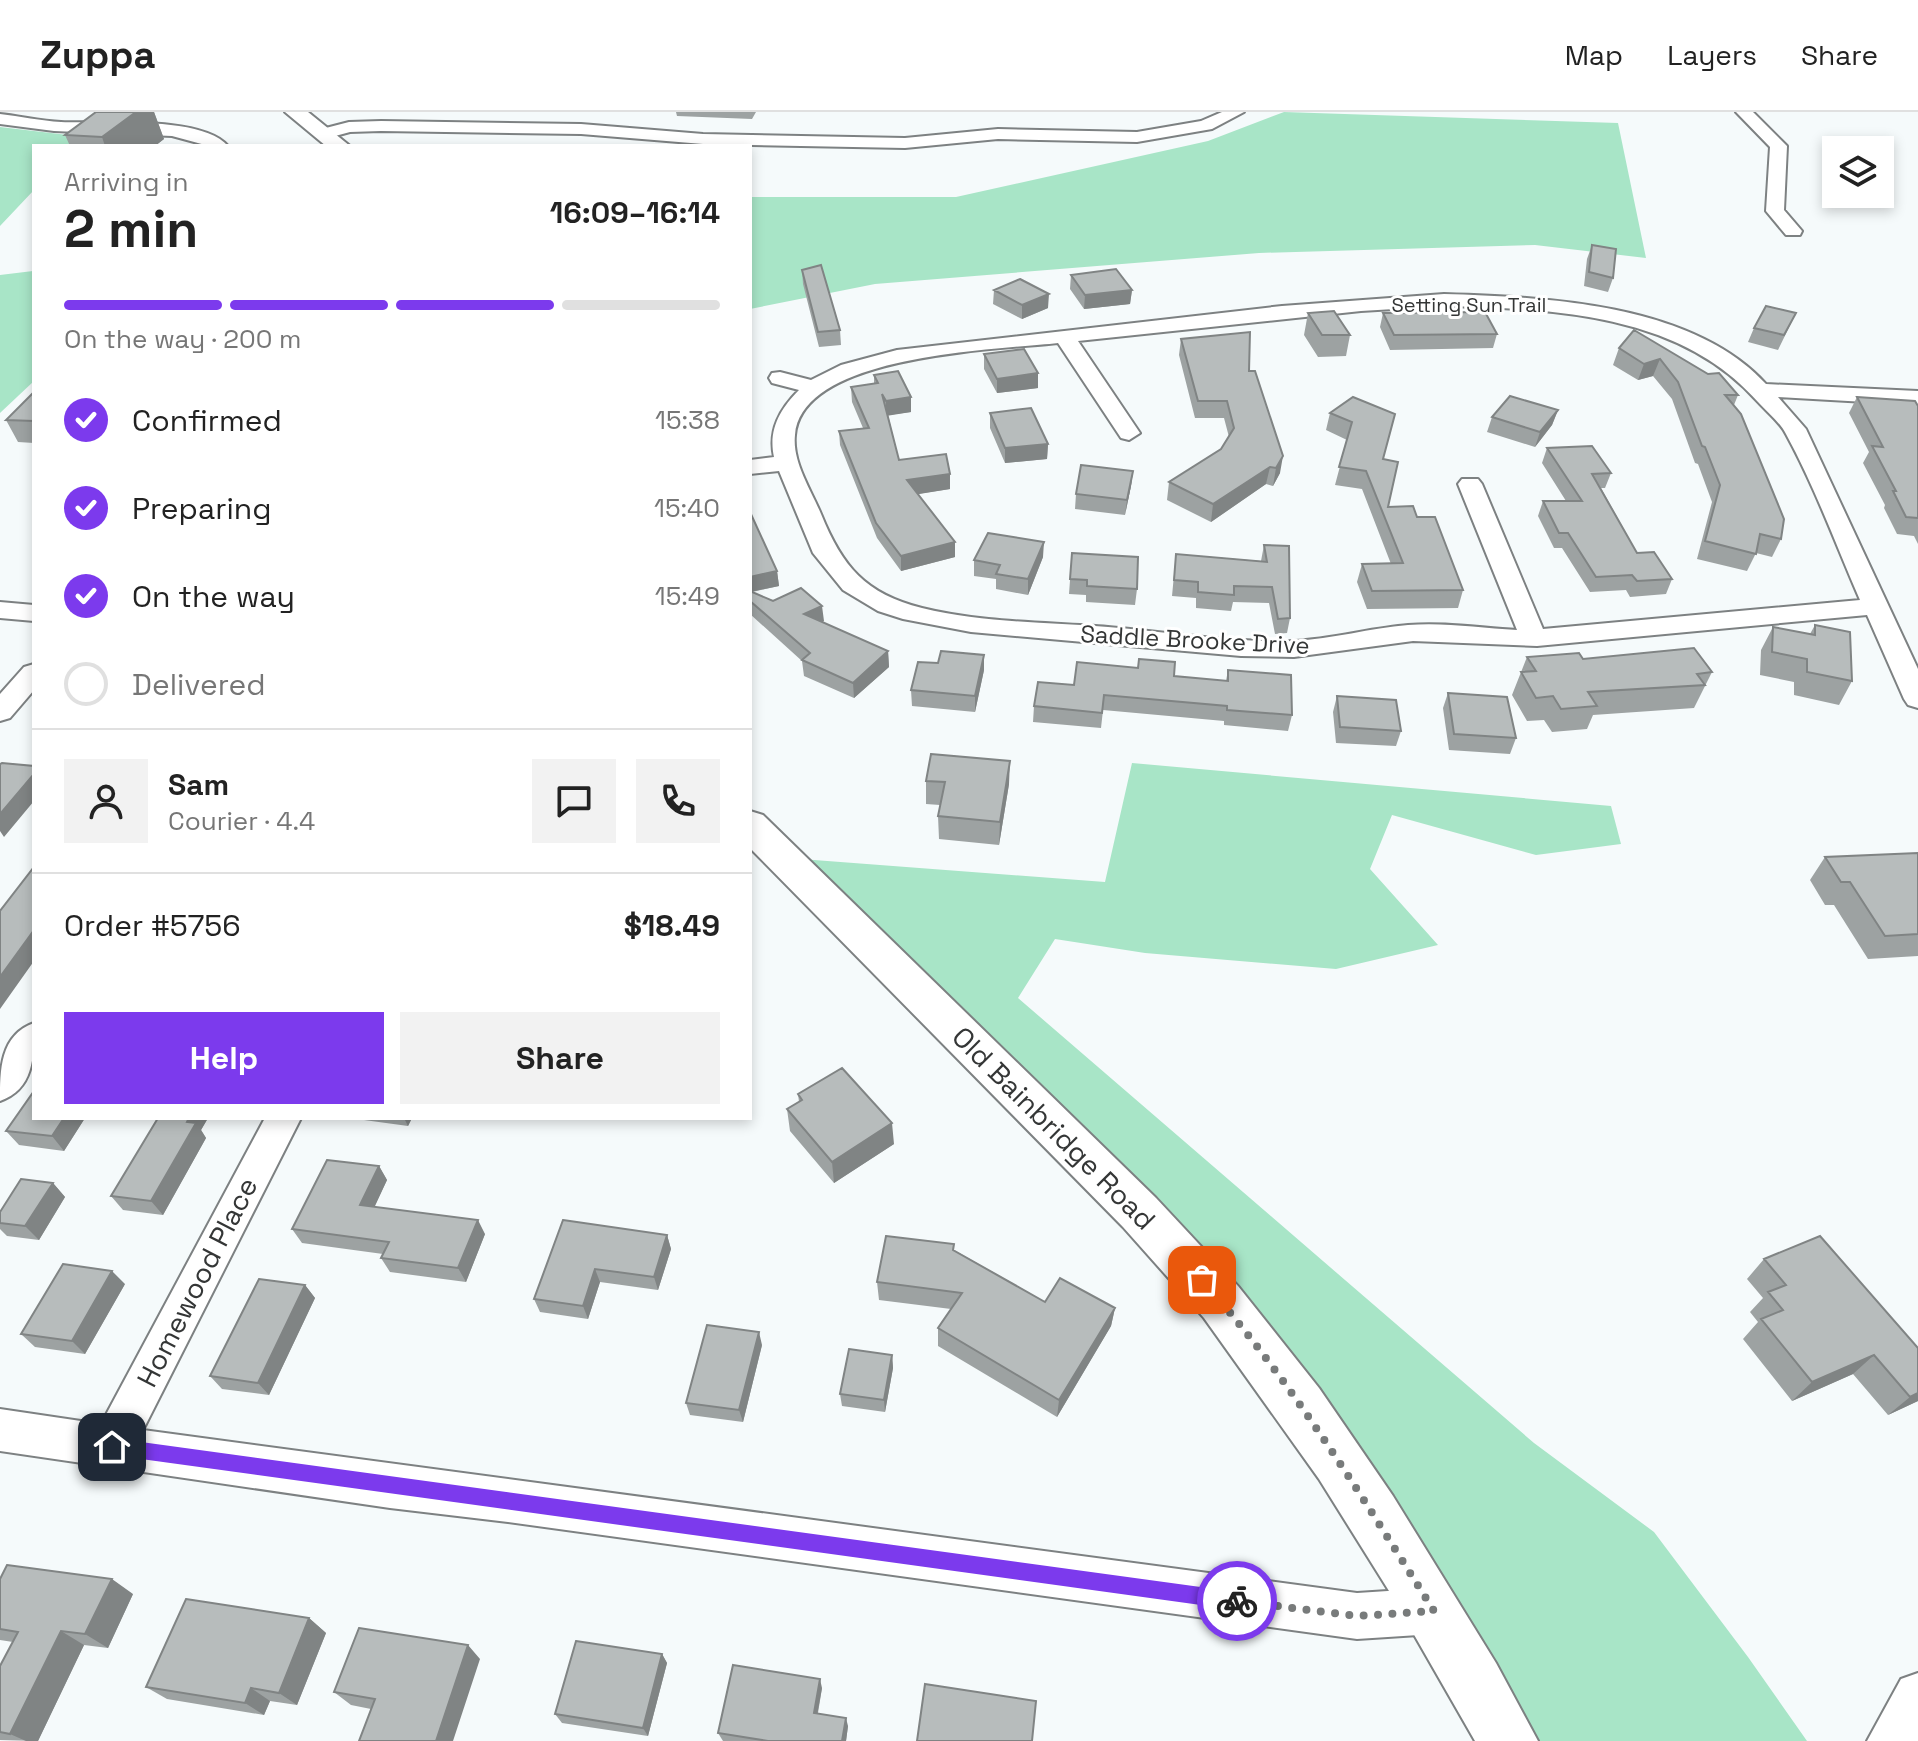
<!DOCTYPE html>
<meta charset="utf-8">
<style>
body{margin:0;font-family:"Space Grotesk",sans-serif;background:#f2f2f2;color:#222;height:100vh;display:flex;flex-direction:column;font-size:30px;white-space:nowrap}
*{box-sizing:border-box;margin:0}
p{font-size:26px;color:#767676}
.icon{flex:none;width:44px;height:44px;fill:none;stroke:currentColor;stroke-width:2;stroke-linecap:round;stroke-linejoin:round}
.map{position:relative;flex:1;overflow:hidden}
.drawer{position:absolute;left:32px;top:32px;width:720px;height:976px;display:flex;flex-direction:column;background:#fff;border-radius:0px;box-shadow:0 4px 12px #0003}
.drawer>*{flex:none}
.controls{position:absolute;left:1822px;top:24px;display:grid;gap:16px}
.controls a{display:grid;place-items:center;width:72px;height:72px;border-radius:0px;background:#fff;box-shadow:0 4px 12px #0003;font-size:40px}
.pin{position:absolute;display:grid;place-items:center;width:68px;height:68px;color:#fff;margin:-34px;border-radius:16px;box-shadow:0 4px 12px #0006}
.courier{position:absolute;display:grid;place-items:center;width:80px;height:80px;margin:-40px;border:6px solid #7c3aed;border-radius:50%;background:#fff;color:#222;box-shadow:0 2px 10px #0007}
.headline em{font-style:normal;font-weight:700}
.headline div{display:flex;flex-direction:column-reverse}
.headline{display:flex;align-items:center;justify-content:space-between;height:136px;padding:0 32px}
h1{font-size:52px;font-weight:700;line-height:60px}
.bar{display:grid;grid-template-columns:repeat(4,1fr);gap:12px 8px;align-content:center;height:96px;padding:0 32px}
.bar i{height:10px;border-radius:6px;background:#e0e0e0}
.bar .on{background:#7c3aed}
.bar p{grid-column:span 4}
.line{display:flex;align-items:center;gap:20px;padding:0 32px;border-top:2px solid #e0e0e0}
.line div{flex:1}
.round{display:grid;place-items:center;flex:none;width:84px;height:84px;border-radius:0px;background:#f2f2f2}
ol{padding:0 32px;list-style:none}
li{display:flex;align-items:center;gap:24px;height:88px}
li p{margin-inline-start:auto}
li .icon{padding:8px;border-radius:50%;background:#7c3aed;color:#fff;stroke-width:4}
li:last-child{color:#767676}
li i{width:44px;height:44px;border:4px solid #e0e0e0;border-radius:50%}
.primary-button{display:flex;gap:16px;margin-top:auto;padding:16px 32px}
.primary-button a{flex:1;height:92px;border-radius:0px;background:#7c3aed;color:#fff;font-size:32px;font-weight:700;line-height:92px;text-align:center}
.primary-button a+a{background:#f2f2f2;color:#222}
header{display:flex;align-items:center;gap:48px;box-sizing:border-box;height:112px;padding:0 40px;background:#fff;border-bottom:2px solid #e0e0e0}
header strong{font-size:38px}
nav{display:flex;gap:44px;margin-inline-start:auto;font-size:28px}
.map>svg:first-child{display:block}
.green{fill:#a8e5c7}
.lines{fill:none;stroke-linecap:round;stroke-linejoin:round}
.minor-casing{stroke:#7d8182;stroke-width:4}
.major-casing{stroke:#7d8182;stroke-width:4}
.minor{fill:#fff;fill-rule:evenodd}
.major{fill:#fff;fill-rule:evenodd}
.wall{fill:#9da2a2}
.shaded-wall{fill:#808484}
.building{fill:#b7bcbc;stroke:#808484;stroke-width:2}
.route{fill:#7c3aed}
.done{stroke:#787b7b;stroke-width:8;stroke-dasharray:0 14.4}
.labels{text-anchor:middle;stroke-width:6;stroke-linejoin:round;paint-order:stroke}
.far-street-label{font-size:20px;fill:#343636;stroke:#fff}
.street-label{font-size:24px;fill:#343636;stroke:#fff}
.near-street-label{font-size:28px;fill:#343636;stroke:#fff}
</style>
<header>
<strong>Zuppa</strong>
<nav><a>Map</a><a>Layers</a><a>Share</a></nav>
</header>
<div class="map">
<svg width="1918" height="1629" viewBox="0 0 1918 1629">
<rect width="100%" height="100%" fill="#f5fafb"/>
<path class="green" d="M1284 0 1618 11 1646 146 1535 133 1259 141 875 172 750 197V85H956L1208 29Z
M0 15 85 25 76 34H34V78L0 114Z
M33 159 34 269 0 301V163Z
M1132 651 1611 694 1621 732 1536 743 1392 703 1370 757 1438 833 1336 857 1145 841 1055 827 1018 886 1534 1331 1654 1420 1748 1545 1807 1629H1531L1452 1493 1448 1474H1440L801 747 1105 770Z"/>
<g class="lines">
<defs>
<path id="minor" d="M1222 0H1244L1212 17 1137 30 998 27 905 36 703 32 581 22 381 19 350 20 324 27 316 22 318 18 349 10 381 9 581 12 703 22 905 26 998 17 1137 20 1201 9Z
M1736 0H1753L1787 34 1784 98 1802 119 1800 123H1786L1766 99 1770 35Z
M0 2C20 4 41 9 61 10 101 12 202 3 228 34H209L172 24 54 19 0 12Z
M1444 182C1545 185 1692 191 1766 272L1918 279V293L1778 285 1806 317 1918 557V596L1908 593 1904 587 1867 503 1537 534 1413 529 1294 545 1241 544 971 520 903 507 878 499 843 478 813 441 779 359 750 362V348L774 345C768 318 780 297 799 278L772 271 769 266 772 261 780 260 811 268 841 253 897 238 1282 194ZM1444 194C1554 197 1680 201 1758 290 1767 300 1780 310 1786 322 1815 375 1836 433 1860 488L1543 517 1482 372 1478 367H1462L1458 372 1517 518C1480 516 1444 510 1408 513 1370 516 1333 527 1294 529 1232 531 1170 520 1108 515 1046 510 982 511 922 496 865 482 842 454 821 402 811 378 792 350 795 323 802 242 997 238 1058 231L1121 326 1129 328 1140 321 1078 229 1361 199Z
M0 490 34 493V509L0 506Z
M34 552V578L10 606 0 609V582L24 555Z
M34 911C34 942 35 977 0 989 0 958 0 923 34 911Z
M265 1006H301L143 1318 1357 1481 1434 1476 1450 1483 1457 1499 1450 1515 1434 1522 1357 1527 508 1410 390 1396 0 1339V1297L101 1312Z
M1918 1561V1629H1867L1901 1567Z"/>
<path id="major" d="M285 0H308L350 34H326Z
M750 699 763 703 1156 1086 1238 1174 1319 1276 1393 1384 1496 1551 1538 1629H1475L1389 1479 1319 1367 1204 1206 1123 1115 750 736Z"/>
</defs>
<use href="#minor" class="minor-casing"/>
<use href="#major" class="major-casing"/>
<use href="#minor" class="minor"/>
<use href="#major" class="major"/>
</g>
<path class="wall" d="M96 0H154L164 27 155 34H70L65 23Z
M676 0H756L752 7 677 4Z
M1592 133 1613 166 1608 180 1584 174 1587 147Z
M802 158 840 218 841 233 819 235 803 172Z
M1071 163 1132 178 1130 192 1084 197 1070 177Z
M994 178 1048 196 1022 207 993 192Z
M1308 201 1350 223 1346 244 1318 245 1304 223Z
M1383 201 1497 222 1493 236 1390 238 1380 215Z
M1796 201 1778 238 1748 230 1754 216Z
M1634 218 1738 283 1734 293 1781 427 1772 445 1756 441 1747 459 1697 447 1712 390 1698 352 1695 351 1672 287 1653 264 1638 268 1613 253 1619 236Z
M1181 227 1249 259 1280 361 1273 374 1266 372 1211 410 1167 388 1169 370 1221 337 1229 325 1224 306H1195L1179 243Z
M984 242 1038 261V276L997 281 984 257Z
M874 263 911 300 888 303 899 348 950 377 917 382 955 445 901 459 877 426 840 333 839 319 863 316 852 290 851 275 874 272Z
M34 280V331L18 330 6 308Z
M1353 285 1383 347 1388 395 1417 405 1463 478 1458 496 1367 497 1357 470 1362 452H1391L1362 377 1335 373 1347 328 1326 318 1330 301Z
M1857 285 1918 294V432L1914 424 1897 422 1884 396 1885 393 1863 351 1869 340 1849 301Z
M1558 298 1552 313 1535 335 1487 320 1492 305Z
M990 301 1048 332 1047 347 1005 351 990 316Z
M1547 336 1611 361 1605 376H1601L1637 441 1672 467 1666 482 1630 485 1626 478 1590 480 1562 436H1554L1538 404 1543 389H1566L1542 351Z
M1133 359 1131 374 1125 403 1075 397 1076 382Z
M750 400 777 459 779 474 752 480 824 509 822 510 888 539 889 555 854 586 804 564 802 549 750 502Z
M1264 433 1290 506 1287 521 1275 522 1269 491 1233 490 1231 499 1196 496V486L1172 484 1176 442 1261 449Z
M1072 441 1137 477 1135 493 1086 490V483L1069 482Z
M1043 445 1028 483 996 477V467L974 464V448Z
M1815 513 1852 569 1839 593 1794 583V570L1760 563 1761 538 1773 515 1810 522Z
M1527 545 1583 547 1712 560 1694 596 1593 603 1587 617 1552 620 1544 608 1527 609 1512 583Z
M1138 556 1174 564 1226 569 1228 558 1292 603 1288 619 1224 613V609L1103 598 1101 616 1033 610 1034 594 1074 573Z
M984 558 975 600 912 594 911 578Z
M1448 581 1516 626 1510 642 1449 638 1443 596Z
M1337 584 1401 619 1396 634 1336 631 1333 600Z
M926 669 1009 672 999 733 939 727 938 704 940 693 926 692Z
M1918 741V844L1868 847 1834 793H1825L1810 768 1825 745Z
M798 982 894 1032 834 1071 790 1019 787 997 799 990Z
M85 1006 64 1039 19 1033 6 1019Z
M158 1006H208L201 1018 206 1026 163 1103 123 1098 111 1084Z
M363 1006H412L408 1014 364 1008Z
M379 1054 387 1068 374 1095 485 1122 466 1170 390 1160 381 1146 383 1142 302 1131 292 1117Z
M53 1071 65 1085 39 1128 7 1124 0 1117V1100Z
M667 1123 671 1137 658 1178 600 1170 588 1207 540 1200 534 1187Z
M954 1132V1138L1045 1190 1115 1196 1111 1214 1057 1305 938 1234V1216L951 1197 879 1188 877 1170Z
M1764 1147 1918 1236V1289L1888 1303 1853 1262 1792 1289 1743 1227 1758 1210 1750 1200 1763 1186 1747 1167Z
M125 1172 85 1242 35 1235 21 1222Z
M305 1173 315 1186 269 1283 222 1277 210 1264Z
M762 1233 743 1310 690 1303 686 1291Z
M892 1243 893 1256 885 1300 842 1294 840 1282Z
M133 1482 108 1536 84 1533 38 1629 0 1628V1554L13 1530 0 1528V1517Z
M309 1506 326 1521 297 1593 270 1589 264 1603 167 1587 146 1575Z
M662 1542 667 1551 648 1624 562 1611 555 1602Z
M480 1547 371 1597 351 1593 334 1580Z
M822 1576 818 1601 848 1614 846 1629H723L718 1621Z"/>
<path class="shaded-wall" d="M136 0H154L164 27 155 34H105L102 25Z
M1132 178 1130 192 1084 197 1085 183Z
M1049 182 1048 196 1022 207V193Z
M1660 247 1653 264 1638 268 1644 252Z
M1038 261V276L997 281V267Z
M911 285V300L886 304V289Z
M1558 298 1552 313 1535 335 1540 320Z
M1048 332 1047 347 1005 351V336Z
M1283 344 1280 361 1273 374 1276 356Z
M1270 355 1266 372 1211 410 1213 392Z
M1133 359 1131 374 1125 403 1127 388Z
M950 362V377L907 384V368Z
M955 430V445L901 459V444Z
M1044 430 1043 445 1028 483V467Z
M777 459 779 474 750 480V465Z
M822 494 824 509 805 518 804 502Z
M888 539 889 555 854 586 853 571Z
M984 543V558L975 600V584Z
M1010 649 1009 672 999 733 1000 710Z
M34 662V689L4 725 0 719V702Z
M34 818V849L0 897V865Z
M64 1006H85L64 1039 52 1024Z
M189 1006H208L201 1018 206 1026 163 1103 151 1089Z
M404 1006H412L408 1014Z
M892 1011 894 1032 834 1071 832 1050Z
M379 1054 387 1068 369 1107 360 1093Z
M53 1071 65 1085 39 1128 25 1114Z
M478 1108 485 1122 466 1170 458 1156Z
M667 1123 671 1137 658 1178 654 1165Z
M595 1157 600 1170 588 1207 583 1194Z
M112 1159 125 1172 85 1242 72 1229Z
M305 1173 315 1186 269 1283 258 1271Z
M1115 1196 1111 1214 1057 1305 1059 1288Z
M759 1220 762 1233 743 1310 739 1298Z
M892 1243 893 1256 885 1300 884 1288Z
M1874 1243 1853 1262 1792 1289 1812 1270Z
M1918 1281V1289L1888 1303 1910 1285Z
M112 1467 133 1482 108 1536 85 1522Z
M309 1506 326 1521 297 1593 279 1581Z
M61 1519 84 1533 38 1629H26L10 1622Z
M468 1533 480 1547 453 1629H436Z
M662 1542 667 1551 648 1624 643 1616Z
M820 1567 822 1576 816 1609 814 1601Z
M251 1576 270 1589 264 1603 245 1591Z
M846 1606 848 1614 846 1629H842Z"/>
<path class="building" d="M96 0H136L102 25 65 23Z
M1592 133 1616 137 1613 166 1589 160Z
M821 153 840 218 818 220 802 158Z
M1116 157 1132 178 1085 183 1071 163Z
M1020 167 1049 182 1022 193 994 178Z
M1766 194 1796 201 1784 223 1754 216Z
M1334 199 1350 223H1322L1308 201Z
M1485 200 1497 222 1394 223 1383 201Z
M1634 218 1708 262 1719 261 1738 283H1725L1741 302 1784 407 1781 427 1760 422 1756 442 1705 429 1720 373 1705 335 1702 334 1678 270 1660 247 1644 252 1619 236Z
M1250 220 1249 259H1255L1283 344 1276 356 1270 355 1213 392 1169 370 1221 337 1234 316 1227 289H1198L1181 227Z
M1024 237 1038 261 997 267 984 242Z
M898 259 911 285 886 289 882 282 899 348 946 342 950 362 907 368 955 430 901 444 876 411 839 319 869 316 851 275 878 271 874 263Z
M34 280V309L6 308Z
M1510 284 1558 298 1540 320 1492 305Z
M1353 285 1395 302 1383 347 1398 350 1388 395 1413 394 1417 405H1435L1463 478 1372 479 1362 452 1403 451 1366 359 1339 355 1352 310 1330 301Z
M1857 285 1915 289 1918 294V406L1906 405 1893 379H1896L1872 334 1883 335Z
M1031 296 1048 332 1005 336 990 301Z
M1592 334 1611 361 1592 362 1637 441 1654 440 1672 467 1637 469 1632 463 1596 465 1568 421H1559L1543 389H1582L1547 336Z
M1081 353 1133 359 1127 388 1076 382Z
M750 400 777 459 750 465Z
M988 421 1044 430 1028 467 996 462 1000 453 974 448Z
M1264 433 1289 434 1290 506 1278 507 1272 475 1234 474V483L1198 480V470L1174 468 1176 442 1267 450Z
M1072 441 1138 445 1137 477 1087 474V468L1070 467Z
M801 476 822 494 804 502 888 539 853 571 802 548 810 541 750 489V479L773 489Z
M1815 513 1850 520 1852 569 1807 560V547L1772 540 1773 515 1815 523Z
M1694 536 1712 560 1697 562 1705 573 1588 580 1597 594 1561 597 1553 584 1536 586 1521 560 1536 559 1527 545 1579 541 1583 547Z
M941 539 984 543 975 584 911 578 918 550 938 551Z
M1139 547 1175 550 1174 564 1228 569V558L1291 563 1292 603 1227 598V594L1104 583 1102 601 1034 594 1038 570 1074 573 1077 550 1138 556Z
M1448 581 1507 585 1516 626 1454 622Z
M1337 584 1396 588 1401 619 1340 615Z
M931 642 1010 649 1000 710 938 704 945 670 926 669Z
M2 651 34 654V662L0 702V652Z
M1918 741V822L1885 824 1850 770H1841L1825 745Z
M34 755V818L0 865V799Z
M842 956 892 1011 832 1050 787 997 802 988 798 982Z
M34 979V1006H64L52 1024 6 1019Z
M158 1006H189L187 1010 196 1011 151 1089 111 1084Z
M327 1048 379 1054 360 1093 478 1108 458 1156 381 1146 389 1130 292 1117Z
M21 1067 53 1071 25 1114 0 1111V1100Z
M563 1108 667 1123 654 1165 595 1157 583 1194 534 1187Z
M886 1124 954 1132 953 1138 1045 1190 1060 1166 1115 1196 1059 1288 938 1216 962 1181 877 1170Z
M1820 1124 1918 1236V1281L1910 1285 1874 1243 1812 1270 1761 1207 1783 1198 1768 1180 1786 1173 1764 1147Z
M63 1152 112 1159 72 1229 21 1222Z
M259 1167 305 1173 258 1271 210 1264Z
M707 1213 759 1220 739 1298 686 1291Z
M849 1237 892 1243 884 1288 840 1282Z
M7 1453 112 1467 85 1522 61 1519 10 1622 0 1620V1554L18 1520 0 1517V1467Z
M186 1487 309 1506 279 1581 251 1576 245 1591 146 1575Z
M359 1516 468 1533 436 1629H359L375 1587 334 1580Z
M576 1529 662 1542 643 1616 555 1602Z
M733 1553 820 1567 814 1601 846 1606 842 1629H768L718 1621Z
M925 1572 1036 1589 1032 1629H917Z"/>
<path class="route" d="M112 1326 1237 1480 1243 1483 1246 1489 1243 1496 1237 1498 112 1343 106 1341 103 1335 106 1329Z"/>
<g class="lines">
<path class="done" d="M1202 1168C1292 1269 1362 1385 1434 1499L1357 1504 1237 1489"/>
</g>
<g class="labels">
<g class="far-street-label">
<text x="1469" y="200">Setting Sun Trail</text>
</g>
<g class="street-label">
<text transform="translate(1195 528) rotate(3)" y="8">Saddle Brooke Drive</text>
</g>
<g class="near-street-label">
<text transform="translate(1054 1016) rotate(45)" y="10">Old Bainbridge Road</text>
<text transform="translate(197 1170) rotate(-63)" y="10">Homewood Place</text>
</g>
</g>
</svg>
<div class="controls">
<a><svg class="icon" aria-label="layers" viewBox="0 0 24 24"><path d="M12 4l9 5-9 5-9-5zM3 14l9 5 9-5"/></svg></a>
</div>
<div class="pin" style="left:1202px;top:1168px;background:#ea580c"><svg class="icon" aria-label="bag" viewBox="0 0 24 24"><path d="M5 8h14l-1 12H6zM9 8a3 3 0 0 1 6 0"/></svg></div>
<div class="pin" style="left:112px;top:1335px;background:#1f2937"><svg class="icon" aria-label="home" viewBox="0 0 24 24"><path d="M3 11l9-7 9 7M6 9v11h12V9"/></svg></div>
<div class="courier" style="left:1237px;top:1489px"><svg class="icon" aria-label="bike" viewBox="0 0 24 24"><circle cx="6" cy="16" r="4"/><circle cx="18" cy="16" r="4"/><path d="M6 16l4-8h5l3 8M10 8l3 8H6M13 5h3"/></svg></div>
<section class="drawer">
<div class="headline"><div><h1>2 min</h1><p>Arriving in</p></div><em>16:09–16:14</em></div>
<div class="bar"><i class="on"></i><i class="on"></i><i class="on"></i><i></i><p>On the way · 200 m</p></div>
<ol>
<li><svg class="icon" aria-label="check" viewBox="0 0 24 24"><path d="M5 12l5 5 9-10"/></svg>Confirmed<p>15:38</p></li>
<li><svg class="icon" aria-label="check" viewBox="0 0 24 24"><path d="M5 12l5 5 9-10"/></svg>Preparing<p>15:40</p></li>
<li><svg class="icon" aria-label="check" viewBox="0 0 24 24"><path d="M5 12l5 5 9-10"/></svg>On the way<p>15:49</p></li>
<li><i></i>Delivered</li>
</ol>
<div class="line" style="height:144px"><a class="round"><svg class="icon" aria-label="person" viewBox="0 0 24 24"><circle cx="12" cy="8" r="4"/><path d="M4 21q1-7 8-7t8 7"/></svg></a><div><b>Sam</b><p>Courier · 4.4</p></div><a class="round"><svg class="icon" aria-label="chat" viewBox="0 0 24 24"><path d="M4 5h16v11H9l-5 4z"/></svg></a><a class="round"><svg class="icon" aria-label="phone" viewBox="0 0 24 24"><path d="M5 4h4l2 5-3 2q2 4 5 5l2-3 5 2v4C11 20 4 13 5 4z"/></svg></a></div>
<div class="line" style="height:104px"><div>Order #5756</div><b>$18.49</b></div>
<div class="primary-button"><a>Help</a><a>Share</a></div>
</section>
</div>
